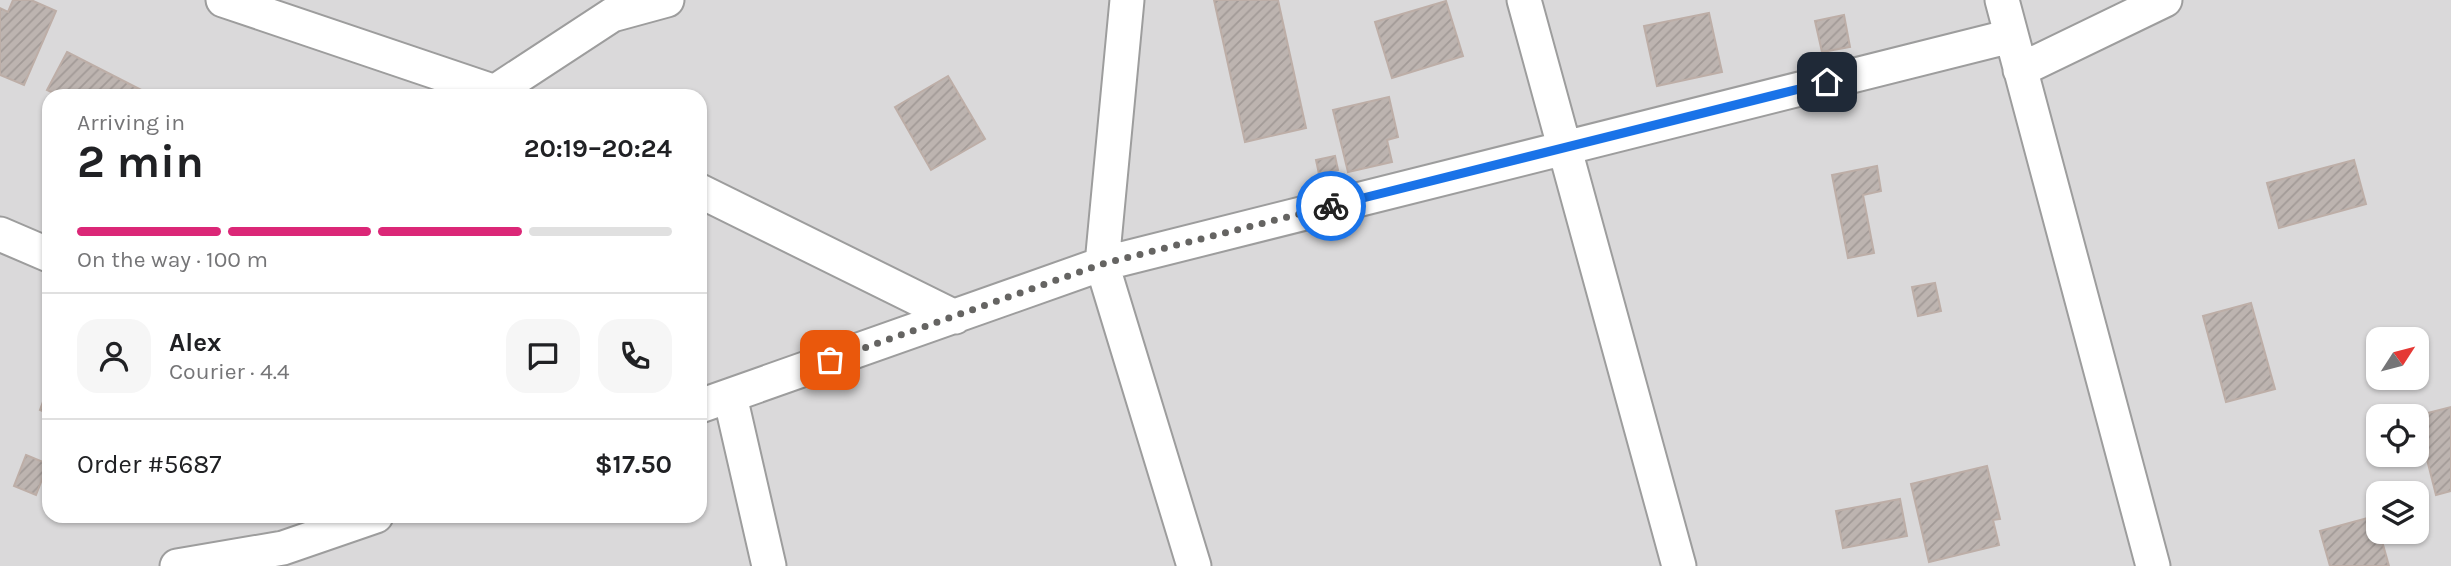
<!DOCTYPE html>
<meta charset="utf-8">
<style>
body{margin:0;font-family:Karla,sans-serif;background:#f6f6f6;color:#202124;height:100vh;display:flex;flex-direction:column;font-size:26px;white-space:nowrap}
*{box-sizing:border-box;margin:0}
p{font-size:23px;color:#757577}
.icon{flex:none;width:38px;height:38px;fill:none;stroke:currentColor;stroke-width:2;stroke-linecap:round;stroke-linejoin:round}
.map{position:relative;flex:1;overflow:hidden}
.details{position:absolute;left:42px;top:89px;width:665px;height:434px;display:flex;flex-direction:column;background:#fff;border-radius:21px;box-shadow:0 2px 5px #0004}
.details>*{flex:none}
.needle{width:46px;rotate:54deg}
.fabs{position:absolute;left:2366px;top:327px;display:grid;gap:14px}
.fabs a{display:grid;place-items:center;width:63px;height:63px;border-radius:14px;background:#fff;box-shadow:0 2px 5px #0004;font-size:35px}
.pin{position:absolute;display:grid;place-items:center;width:60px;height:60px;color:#fff;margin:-30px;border-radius:14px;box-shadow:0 4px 10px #0006}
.courier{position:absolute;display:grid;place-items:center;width:70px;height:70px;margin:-35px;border:5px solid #1a73e8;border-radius:50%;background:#fff;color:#222;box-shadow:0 2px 9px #0007}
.headline em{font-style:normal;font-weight:700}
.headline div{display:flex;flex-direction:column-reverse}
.headline{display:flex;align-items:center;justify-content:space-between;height:119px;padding:0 35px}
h1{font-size:46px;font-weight:700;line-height:52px}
.bar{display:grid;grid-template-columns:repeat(4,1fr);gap:10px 7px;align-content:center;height:84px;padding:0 35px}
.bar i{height:9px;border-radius:5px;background:#e0e0e0}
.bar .on{background:#db2777}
.bar p{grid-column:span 4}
.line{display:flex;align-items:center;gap:18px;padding:0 35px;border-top:2px solid #e0e0e0}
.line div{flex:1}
.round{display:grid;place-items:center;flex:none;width:74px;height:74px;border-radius:21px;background:#f6f6f6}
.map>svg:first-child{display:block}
.residential{fill:#dad9da;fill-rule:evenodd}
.building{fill:url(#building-hatch);stroke:#bdaea7;stroke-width:2}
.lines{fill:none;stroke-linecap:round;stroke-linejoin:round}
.minor-casing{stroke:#9d9d9d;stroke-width:37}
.minor{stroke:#fff;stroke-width:33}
.done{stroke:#656462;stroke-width:7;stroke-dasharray:0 12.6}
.route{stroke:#1a73e8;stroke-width:9}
</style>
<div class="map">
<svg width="2451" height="566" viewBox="0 0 2451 566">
<defs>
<pattern id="building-hatch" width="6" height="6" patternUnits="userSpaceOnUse" patternTransform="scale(1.75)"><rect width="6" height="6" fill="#bdb4b0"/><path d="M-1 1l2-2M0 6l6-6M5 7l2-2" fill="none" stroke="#a29a97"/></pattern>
</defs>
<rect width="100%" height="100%" fill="#ede9e3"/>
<path class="residential" d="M0 0H2451V566H0ZM49 96H700V516H49ZM2378 340H2417V378H2378ZM2378 416H2417V455H2378ZM2378 494H2417V532H2378Z"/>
<path class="building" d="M13 0H31L56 11 24 85 0 75V8L8 12Z
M1214 0H1278L1306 128 1245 142Z
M1446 1 1463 56 1392 78 1375 22Z
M1709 13 1722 72 1657 86 1644 26Z
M1844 15 1850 47 1822 52 1815 21Z
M67 52 153 96H60L47 90Z
M948 76 985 139 931 170 895 107Z
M1389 97 1398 137 1387 140 1392 162 1348 172 1333 110Z
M1335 156 1338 170 1319 174 1316 160Z
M2354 160 2366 204 2279 228 2267 183Z
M1877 166 1881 191 1863 195 1874 253 1848 258 1832 175Z
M1935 283 1941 311 1918 316 1912 287Z
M2251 303 2275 389 2226 402 2203 316Z
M49 385V414L40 410Z
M2451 407V491L2436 495 2416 416Z
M26 455 48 464 36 495 14 486Z
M1987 466 2000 519 1993 520 1999 545 1929 562 1911 484Z
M1900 499 1907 536 1843 548 1836 511Z
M2375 516 2389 566H2330L2320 531Z"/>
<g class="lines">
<defs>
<path id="minor" d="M223 0 507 96
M1127 0 1102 264 1194 566
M1524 0 1679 566
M2002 0 2153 566
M2020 70 2165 0
M496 91 612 15 667 0
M700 191 955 317
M0 234 49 255
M730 396 769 566
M700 406 1102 264 2011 36
M177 566 283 548 376 516"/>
</defs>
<use href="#minor" class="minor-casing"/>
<use href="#minor" class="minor"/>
</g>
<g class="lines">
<path class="done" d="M830 360 1102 264 1331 206"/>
<path class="route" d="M1331 206 1827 82"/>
</g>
</svg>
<div class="fabs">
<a><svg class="needle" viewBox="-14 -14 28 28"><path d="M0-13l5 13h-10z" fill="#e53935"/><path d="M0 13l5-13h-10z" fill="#757577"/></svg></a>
<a><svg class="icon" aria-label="locate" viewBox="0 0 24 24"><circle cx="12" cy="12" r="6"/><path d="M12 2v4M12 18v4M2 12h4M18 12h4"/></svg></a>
<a><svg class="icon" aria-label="layers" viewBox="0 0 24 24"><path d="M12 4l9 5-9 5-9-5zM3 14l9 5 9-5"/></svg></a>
</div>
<div class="pin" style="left:830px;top:360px;background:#ea580c"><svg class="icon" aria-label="bag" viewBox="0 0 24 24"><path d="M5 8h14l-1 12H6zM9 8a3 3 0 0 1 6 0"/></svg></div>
<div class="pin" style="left:1827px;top:82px;background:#1f2937"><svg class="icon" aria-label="home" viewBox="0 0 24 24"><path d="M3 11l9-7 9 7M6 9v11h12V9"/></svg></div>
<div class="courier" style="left:1331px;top:206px"><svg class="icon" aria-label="bike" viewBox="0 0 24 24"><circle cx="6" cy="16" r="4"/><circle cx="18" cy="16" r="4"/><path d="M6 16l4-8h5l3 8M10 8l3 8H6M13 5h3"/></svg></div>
<section class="details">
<div class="headline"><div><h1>2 min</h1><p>Arriving in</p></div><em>20:19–20:24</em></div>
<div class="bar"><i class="on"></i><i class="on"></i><i class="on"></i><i></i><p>On the way · 100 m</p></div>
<div class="line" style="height:126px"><a class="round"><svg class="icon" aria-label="person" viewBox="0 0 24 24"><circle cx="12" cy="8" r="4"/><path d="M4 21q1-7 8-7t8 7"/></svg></a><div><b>Alex</b><p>Courier · 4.4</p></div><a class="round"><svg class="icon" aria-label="chat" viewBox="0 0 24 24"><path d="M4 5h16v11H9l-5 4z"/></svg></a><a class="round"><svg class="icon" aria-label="phone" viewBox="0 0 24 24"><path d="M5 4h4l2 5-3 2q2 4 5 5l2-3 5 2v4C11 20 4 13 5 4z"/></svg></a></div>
<div class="line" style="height:91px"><div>Order #5687</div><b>$17.50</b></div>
</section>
</div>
